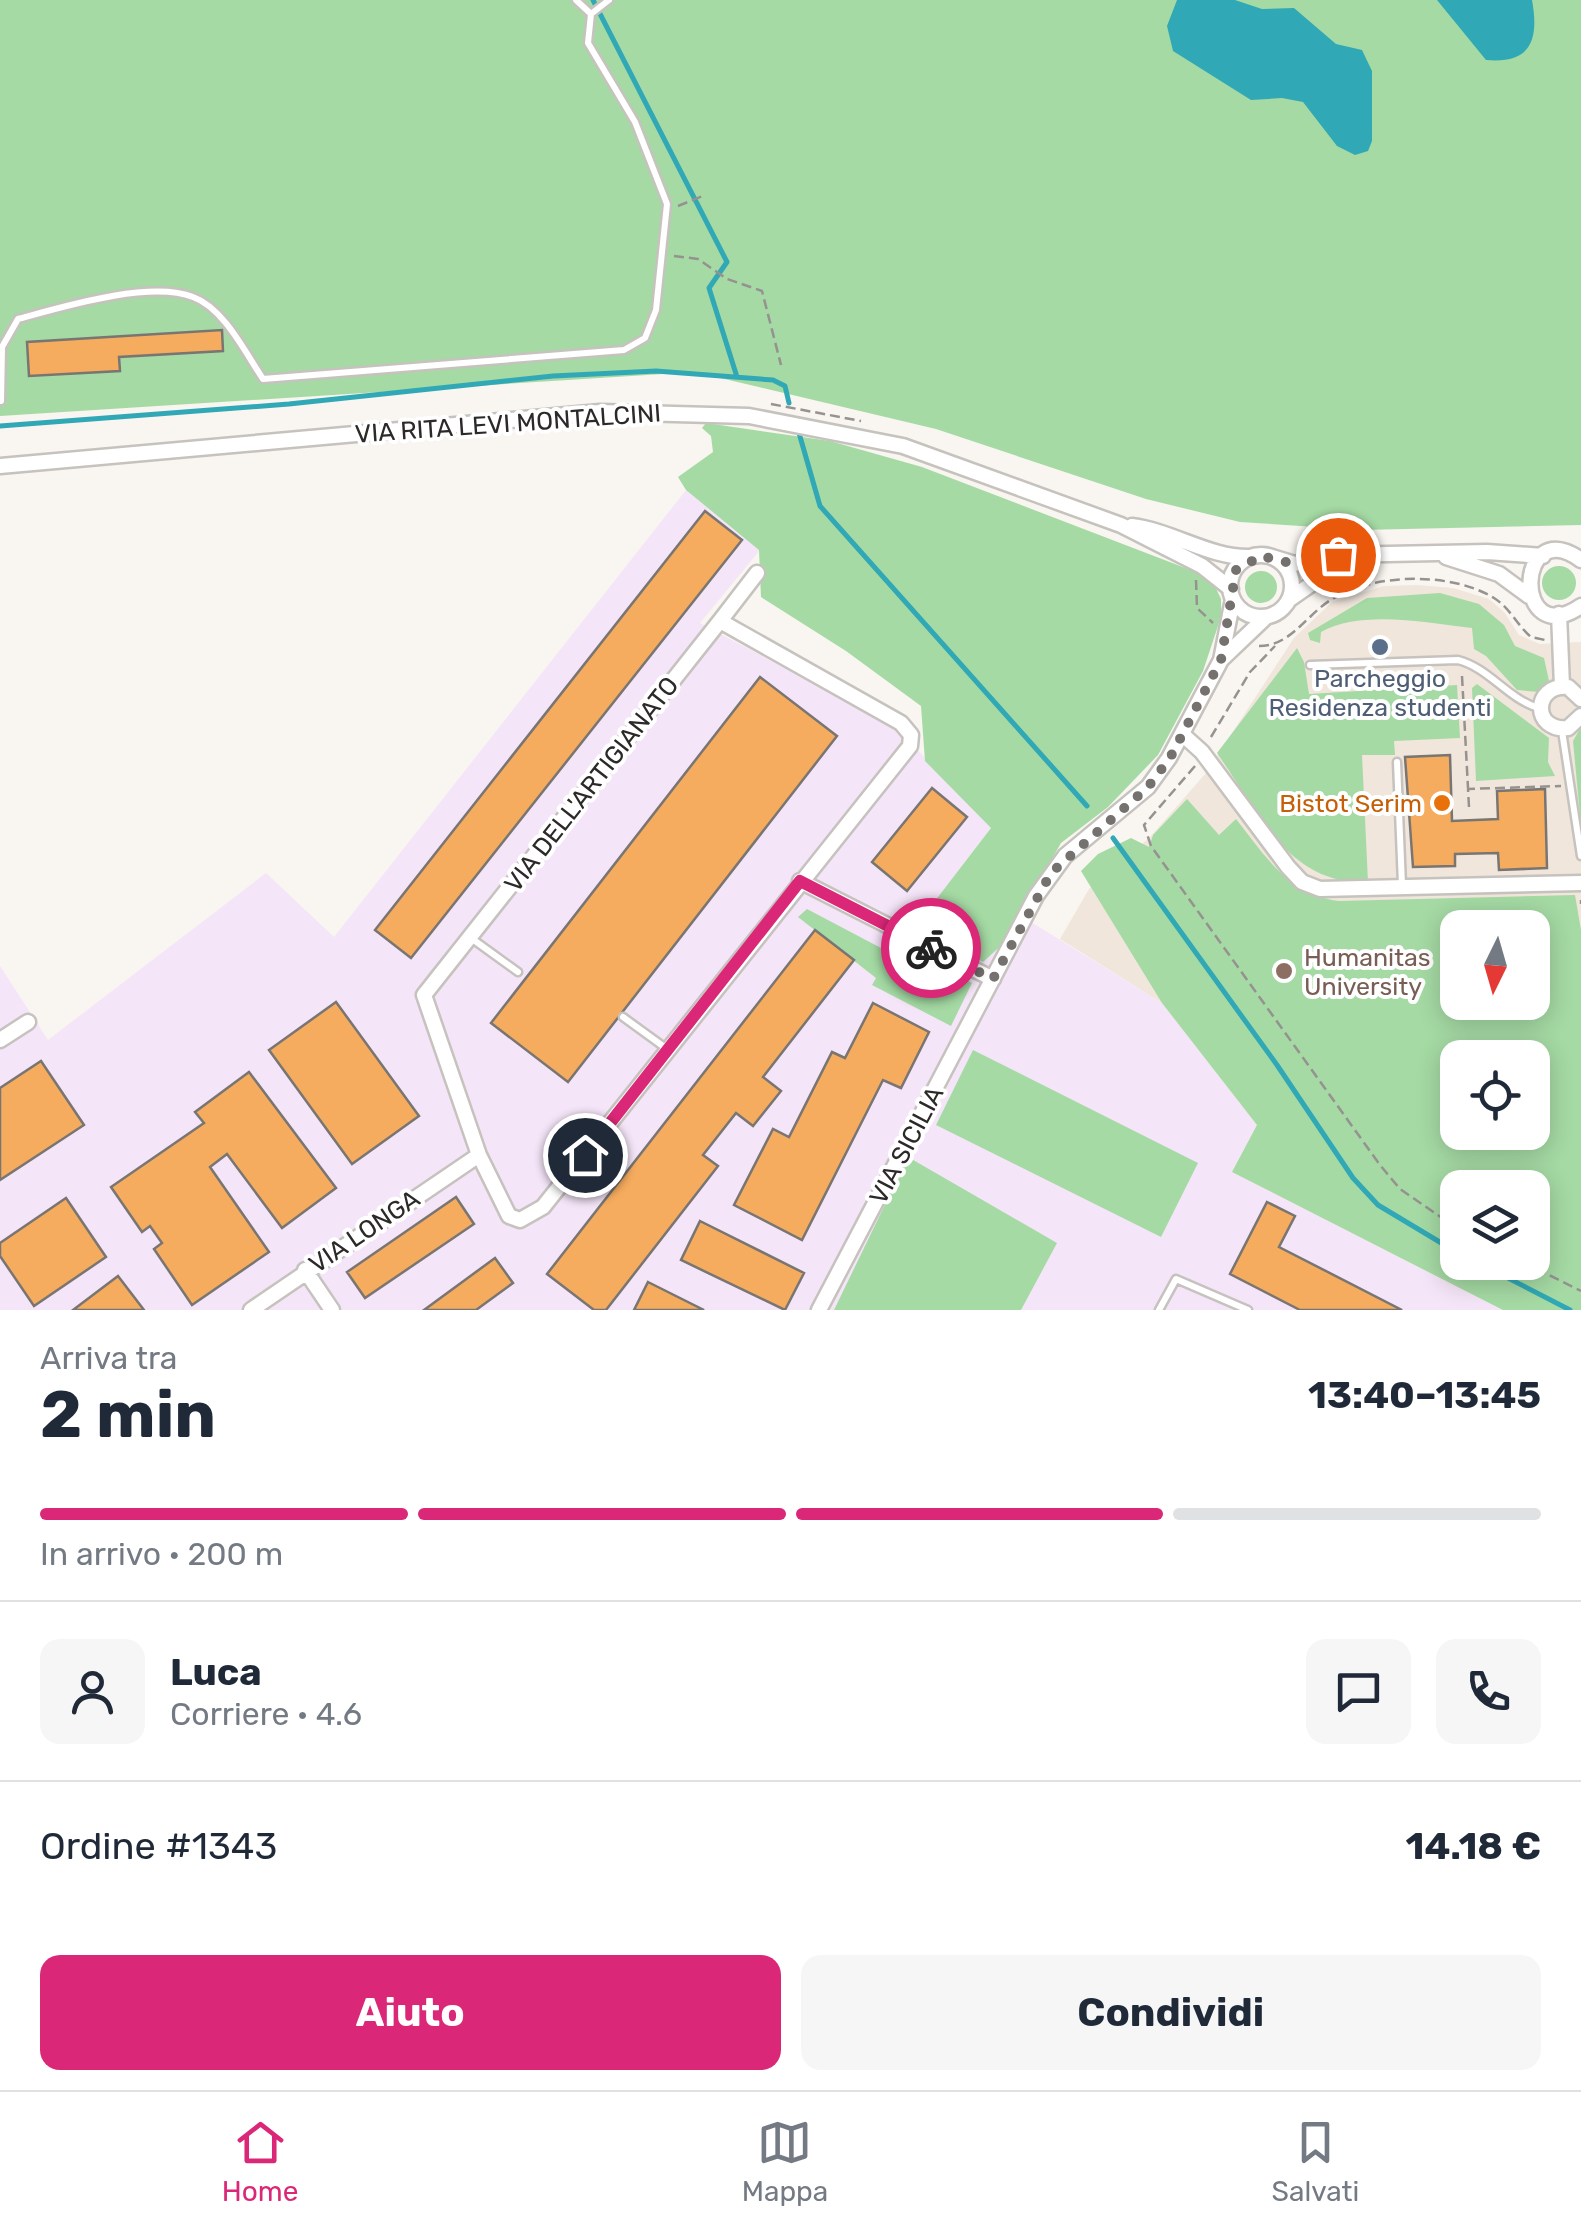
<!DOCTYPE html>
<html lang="it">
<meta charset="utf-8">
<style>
body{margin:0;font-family:Rubik,sans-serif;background:#f6f6f7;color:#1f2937;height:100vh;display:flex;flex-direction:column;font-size:38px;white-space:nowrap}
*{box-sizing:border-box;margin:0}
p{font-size:32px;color:#747a83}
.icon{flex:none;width:55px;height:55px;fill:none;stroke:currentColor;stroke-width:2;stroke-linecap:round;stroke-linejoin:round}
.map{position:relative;height:1310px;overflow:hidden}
.sheet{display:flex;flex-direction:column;background:#fff;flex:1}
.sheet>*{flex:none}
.needle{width:65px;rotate:185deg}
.buttons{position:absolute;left:1440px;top:910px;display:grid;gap:20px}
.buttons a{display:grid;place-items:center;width:110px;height:110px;border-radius:20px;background:#fff;box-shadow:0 5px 25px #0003;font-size:50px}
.pin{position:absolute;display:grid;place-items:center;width:85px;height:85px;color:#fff;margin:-42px;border:5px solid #fff;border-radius:50%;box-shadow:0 2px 10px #0007}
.courier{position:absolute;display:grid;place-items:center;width:100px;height:100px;margin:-50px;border:8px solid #db2777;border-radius:50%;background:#fff;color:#222;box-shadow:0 2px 12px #0007}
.head em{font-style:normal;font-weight:700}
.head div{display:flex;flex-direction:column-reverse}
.head{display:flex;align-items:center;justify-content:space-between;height:170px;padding:0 40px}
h1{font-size:65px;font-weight:700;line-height:75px}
.bar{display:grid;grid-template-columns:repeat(4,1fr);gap:15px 10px;align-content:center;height:120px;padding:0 40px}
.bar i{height:12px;border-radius:8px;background:#e0e1e3}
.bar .current{background:#db2777}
.bar p{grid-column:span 4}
.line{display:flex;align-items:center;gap:25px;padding:0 40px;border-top:2px solid #e0e1e3}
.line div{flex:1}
.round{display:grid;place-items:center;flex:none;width:105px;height:105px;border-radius:20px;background:#f6f6f7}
.button{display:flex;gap:20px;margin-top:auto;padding:20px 40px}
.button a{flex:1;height:115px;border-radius:20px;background:#db2777;color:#fff;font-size:40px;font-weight:700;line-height:115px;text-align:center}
.button a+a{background:#f6f6f7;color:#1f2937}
.dock{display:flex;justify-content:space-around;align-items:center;height:140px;border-top:2px solid #e0e1e3;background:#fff;font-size:28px;color:#747a83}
.dock a{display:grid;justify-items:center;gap:5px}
.dock .current{color:#db2777}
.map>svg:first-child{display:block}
.industrial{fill:#f5e5f8}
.built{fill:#f0e6dc;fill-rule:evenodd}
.green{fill:#a5daa4;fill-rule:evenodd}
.water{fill:#31a8b5}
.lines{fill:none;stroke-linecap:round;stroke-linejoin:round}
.stream{stroke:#31a8b5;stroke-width:5}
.building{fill:#f6ac5e;stroke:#797572;stroke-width:2.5}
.lane-casing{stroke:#c6c2be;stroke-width:11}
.street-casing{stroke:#c6c2be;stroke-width:19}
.path{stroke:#95928f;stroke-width:2.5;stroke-dasharray:10 5;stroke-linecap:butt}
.lane{stroke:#fff;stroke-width:6}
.street{stroke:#fff;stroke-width:14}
.done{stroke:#74716f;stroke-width:10;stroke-dasharray:0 18}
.route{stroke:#db2777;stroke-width:12}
.service-dot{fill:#5c6f8a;stroke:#fff;stroke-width:4}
.food-dot{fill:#e8710a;stroke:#fff;stroke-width:4}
.education-dot{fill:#8d6e63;stroke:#fff;stroke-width:4}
.labels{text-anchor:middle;stroke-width:8;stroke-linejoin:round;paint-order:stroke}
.street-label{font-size:25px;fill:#2c2a29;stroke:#fff}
.service-label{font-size:25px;fill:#4e5e75;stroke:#fff}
.food-label{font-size:25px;fill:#c56008;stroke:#fff;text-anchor:end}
.education-label{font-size:25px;fill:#785e54;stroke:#fff;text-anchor:start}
</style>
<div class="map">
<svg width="1581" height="1310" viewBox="0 0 1581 1310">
<rect width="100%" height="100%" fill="#f9f5f0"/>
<path class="industrial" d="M686 490 760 550 700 623 897 728 991 828 916 926 1004 943 1018 914 1162 1003 1257 1125 1232 1172 1503 1310H0V966L48 1040 266 873 334 937Z"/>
<path class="built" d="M1417 585 1453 588 1489 599 1505 613 1519 635 1540 644 1581 642V1310H1503L1232 1172 1257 1125 1162 1003 1060 939 1089 889 1150 837 1206 773 1294 638 1332 602 1384 586ZM1458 928H1532V1002H1458ZM1458 1058H1532V1132H1458ZM1458 1188H1532V1262H1458Z"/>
<path class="green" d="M0 0H1581V525L1361 530 1240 522 1146 499 936 429 695 372 0 416Z
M706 423 830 441 922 467 1201 574 1214 584 1221 599V617L1203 671 1158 755 1108 807 1061 843 1004 943 983 962 915 927 991 828 925 761 921 706 846 651 761 597 759 550 686 490 678 477 713 452 711 436 702 428Z
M1542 583a17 17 0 1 1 34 0a17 17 0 1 1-34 0Z
M1245 587a16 16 0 1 1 32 0a16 16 0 1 1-32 0Z
M1440 593 1479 604 1504 625 1515 646 1544 658 1549 681 1539 692 1517 690 1486 656 1474 649 1472 628C1428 623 1361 609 1321 632L1320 643 1310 640 1308 633 1367 598Z
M1297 648 1304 662 1309 694 1457 685 1460 738 1394 741 1395 755H1362L1368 882C1288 886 1258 811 1217 753Z
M1477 684 1549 738 1548 762 1555 776 1476 781 1472 688Z
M1581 727V826L1573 741Z
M1187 799 1219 835 1236 819C1266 857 1288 894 1339 901L1575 895 1581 930V1310H1503L1232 1172 1257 1125 1162 1003 1081 871 1098 854 1131 838 1149 847 1153 835ZM1458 928H1532V1002H1458ZM1458 1058H1532V1132H1458ZM1458 1188H1532V1262H1458Z
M807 909 881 948 887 937 972 983 951 1026 872 985 876 978 798 917Z
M973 1050 1198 1163 1161 1237 936 1125Z
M908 1157 1057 1243 1021 1310H834Z"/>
<path class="water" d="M1177 0H1235L1262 9 1294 8 1336 44 1362 50 1372 71V141L1368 151 1355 155 1337 146 1303 102 1282 98 1251 100 1173 51 1167 26Z
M1437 0H1532C1539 39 1532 64 1486 60Z"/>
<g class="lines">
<path class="stream" d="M593 0 727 262 709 288 737 377
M0 426 289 404 553 376 656 371 773 380 785 386 789 403
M799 433 820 506 1087 806
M1113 838 1277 1065 1353 1178 1378 1205 1458 1253
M1477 1262 1570 1310"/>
</g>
<path class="building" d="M222 330 223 351 119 357 120 371 29 376 27 342Z
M705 511 742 540 411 958 375 930Z
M760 677 837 736 568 1082 491 1023Z
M1450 755 1452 821 1498 819 1497 791 1545 789 1547 868 1499 870 1498 853 1455 854V866L1413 867 1405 757Z
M932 788 967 817 907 891 872 862Z
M815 930 854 960 763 1077 781 1091 753 1126 736 1113 703 1155 718 1166 606 1310H594L547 1274Z
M336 1002 419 1116 352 1164 269 1050Z
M873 1003 929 1032 901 1088 883 1080 802 1240 734 1205 773 1129 789 1137 832 1052 845 1058Z
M41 1061 84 1125 0 1180V1088Z
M249 1072 336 1188 282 1228 227 1154 210 1167 269 1252 192 1305 154 1249 162 1243 150 1226 142 1232 111 1187 204 1123 195 1112Z
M456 1197 474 1224 365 1298 347 1272Z
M66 1198 106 1257 34 1306 0 1256V1243Z
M1267 1202 1295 1216 1279 1247 1402 1310H1300L1230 1274Z
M700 1221 804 1273 785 1310 681 1260Z
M495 1258 513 1283 476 1310H424Z
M118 1276 144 1310H73Z
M648 1282 704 1310H634Z"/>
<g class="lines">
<defs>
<path id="lane" d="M576 0 591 14
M1 401 2 347 18 319C62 307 150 280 193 297 224 308 246 354 263 379L624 350 645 338 656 310 667 204 635 122 588 43 591 14 609 0
M1310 665 1458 660C1489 668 1507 698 1538 708
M1562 731 1581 856
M1397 762 1402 885
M471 938 518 972
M623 1017 667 1049
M1159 1310 1176 1279 1248 1310"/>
<path id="street" d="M0 466 600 412 749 416 903 446 1121 525 1202 566 1231 589
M1132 526C1172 531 1210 558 1250 557
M1230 586a31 31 0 1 1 62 0a31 31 0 1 1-62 0Z
M1272 557 1295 564 1338 555 1487 552 1543 556
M1446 557 1499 574 1529 596
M1581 560C1515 512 1512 653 1581 606
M1290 599 1326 574 1361 559
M1559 614 1562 686
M720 621 901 723 911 735 910 746 543 1207 520 1220 509 1216 479 1155 424 995 720 621 757 573
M1222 659 1266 617
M1581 699 1568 687C1532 684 1532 732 1568 728L1581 716
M1182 734 1202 752 1288 867 1302 882 1320 889 1581 883
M800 881 993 979
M0 1040 28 1022
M305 1270 332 1310
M251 1310 479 1155
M819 1310 1036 896 1065 856 1148 787 1169 758 1221 660 1233 599"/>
</defs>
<use href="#lane" class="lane-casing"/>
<use href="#street" class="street-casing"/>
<path class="path" d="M678 206 705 195
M674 256 698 259 727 279 762 291 781 365
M771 404 861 421
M1196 580 1197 608 1213 623
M1259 646C1290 646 1305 617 1329 601 1371 573 1450 571 1494 598 1510 608 1517 625 1531 637L1545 640
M1462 676 1468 788
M1211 737 1250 672 1275 646
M1195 766 1144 825 1151 846 1380 1165 1400 1189 1458 1229
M1469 807 1468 789 1561 786
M1581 900V904
M1523 1262 1581 1291"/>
<use href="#lane" class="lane"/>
<use href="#street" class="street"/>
</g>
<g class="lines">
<path class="done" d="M931 948 993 979 1051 873 1148 787 1170 758 1221 660 1236 570 1261 556 1294 564 1338 555"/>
<path class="route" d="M585 1155 800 881 931 948"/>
</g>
<circle class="service-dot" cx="1380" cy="647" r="10"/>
<circle class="food-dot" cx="1442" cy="803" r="10"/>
<circle class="education-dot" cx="1284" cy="971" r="10"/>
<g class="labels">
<g class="street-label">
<text transform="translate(508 423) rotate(-4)" y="9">VIA RITA LEVI MONTALCINI</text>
<text transform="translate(591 784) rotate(-52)" y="9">VIA DELL'ARTIGIANATO</text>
<text transform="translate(906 1145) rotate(-62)" y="9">VIA SICILIA</text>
<text transform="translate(364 1231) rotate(-34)" y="9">VIA LONGA</text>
</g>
<g class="service-label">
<text x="1380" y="687">Parcheggio<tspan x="1380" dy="29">Residenza studenti</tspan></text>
</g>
<g class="food-label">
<text x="1422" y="812">Bistot Serim</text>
</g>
<g class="education-label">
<text x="1304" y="966">Humanitas<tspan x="1304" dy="29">University</tspan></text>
</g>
</g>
</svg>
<div class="buttons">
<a><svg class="needle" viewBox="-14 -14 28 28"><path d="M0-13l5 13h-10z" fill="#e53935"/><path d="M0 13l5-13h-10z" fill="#747a83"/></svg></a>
<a><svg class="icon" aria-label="locate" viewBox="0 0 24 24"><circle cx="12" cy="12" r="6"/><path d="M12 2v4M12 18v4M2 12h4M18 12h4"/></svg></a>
<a><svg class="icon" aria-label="layers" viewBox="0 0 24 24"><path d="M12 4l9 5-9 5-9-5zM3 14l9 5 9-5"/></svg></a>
</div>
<div class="pin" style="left:1338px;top:555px;background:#ea580c"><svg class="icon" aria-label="bag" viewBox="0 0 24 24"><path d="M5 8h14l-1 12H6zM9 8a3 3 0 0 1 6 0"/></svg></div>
<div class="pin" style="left:585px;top:1155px;background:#1f2937"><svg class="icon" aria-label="home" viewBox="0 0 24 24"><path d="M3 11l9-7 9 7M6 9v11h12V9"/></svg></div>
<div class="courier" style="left:931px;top:948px"><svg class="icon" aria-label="bike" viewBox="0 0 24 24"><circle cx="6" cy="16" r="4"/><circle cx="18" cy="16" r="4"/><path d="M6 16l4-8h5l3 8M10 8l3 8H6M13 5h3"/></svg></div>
</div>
<section class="sheet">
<div class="head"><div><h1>2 min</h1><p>Arriva tra</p></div><em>13:40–13:45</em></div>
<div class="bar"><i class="current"></i><i class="current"></i><i class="current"></i><i></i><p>In arrivo · 200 m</p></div>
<div class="line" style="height:180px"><a class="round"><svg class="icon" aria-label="person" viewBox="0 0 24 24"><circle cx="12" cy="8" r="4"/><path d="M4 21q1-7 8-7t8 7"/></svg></a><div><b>Luca</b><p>Corriere · 4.6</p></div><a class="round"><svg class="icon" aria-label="chat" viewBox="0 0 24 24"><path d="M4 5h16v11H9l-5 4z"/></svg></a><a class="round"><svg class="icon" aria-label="phone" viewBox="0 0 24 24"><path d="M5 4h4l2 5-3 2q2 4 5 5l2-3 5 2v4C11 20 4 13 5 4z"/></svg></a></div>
<div class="line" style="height:130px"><div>Ordine #1343</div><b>14.18 €</b></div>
<div class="button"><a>Aiuto</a><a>Condividi</a></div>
</section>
<nav class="dock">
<a class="current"><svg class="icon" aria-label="home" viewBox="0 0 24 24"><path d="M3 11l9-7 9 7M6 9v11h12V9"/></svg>Home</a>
<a><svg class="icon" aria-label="map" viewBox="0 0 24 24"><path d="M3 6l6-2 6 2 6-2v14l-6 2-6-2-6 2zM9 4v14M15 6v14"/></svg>Mappa</a>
<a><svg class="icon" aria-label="saved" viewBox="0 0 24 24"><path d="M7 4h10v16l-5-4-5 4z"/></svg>Salvati</a>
</nav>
